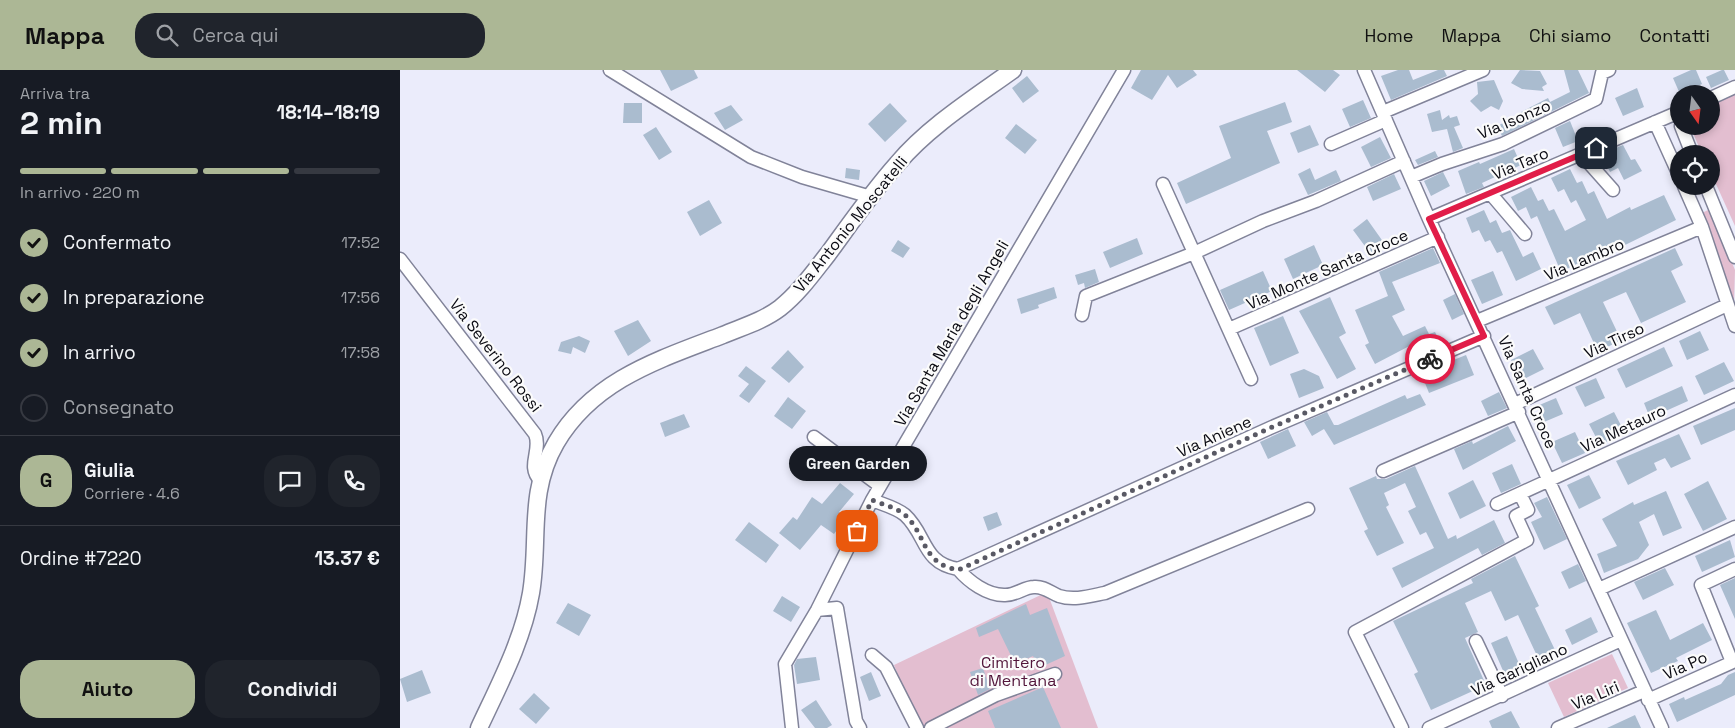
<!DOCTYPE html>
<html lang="it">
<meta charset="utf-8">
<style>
body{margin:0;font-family:"Space Grotesk",sans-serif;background:#20242c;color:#f1f3f6;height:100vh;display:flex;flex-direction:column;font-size:19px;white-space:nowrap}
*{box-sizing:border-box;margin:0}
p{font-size:16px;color:#9ea1a6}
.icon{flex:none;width:28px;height:28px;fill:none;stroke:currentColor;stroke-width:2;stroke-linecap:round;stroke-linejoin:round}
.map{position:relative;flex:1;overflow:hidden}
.drawer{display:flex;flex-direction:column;background:#171b24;width:400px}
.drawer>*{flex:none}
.needle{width:32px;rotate:166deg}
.controls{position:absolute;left:1270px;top:15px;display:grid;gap:10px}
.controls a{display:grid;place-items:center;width:50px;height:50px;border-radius:50%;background:#171b24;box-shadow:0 2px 8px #0003;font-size:25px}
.pin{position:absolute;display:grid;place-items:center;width:42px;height:42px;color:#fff;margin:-21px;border-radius:10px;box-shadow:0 2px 8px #0006}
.courier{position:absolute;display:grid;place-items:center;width:50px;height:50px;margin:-25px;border:4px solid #e11d48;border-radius:50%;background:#fff;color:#222;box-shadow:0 1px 6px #0007}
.bubble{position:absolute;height:35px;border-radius:18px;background:#171b24;box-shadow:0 2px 8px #0003;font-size:16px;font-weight:600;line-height:35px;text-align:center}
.overview em{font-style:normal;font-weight:600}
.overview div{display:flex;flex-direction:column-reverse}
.overview{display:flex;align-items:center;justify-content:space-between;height:85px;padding:0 20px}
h1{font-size:32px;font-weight:600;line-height:38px}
.bar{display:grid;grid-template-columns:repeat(4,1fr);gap:8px 5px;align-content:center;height:60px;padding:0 20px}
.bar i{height:6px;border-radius:4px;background:#363941}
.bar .on{background:#acb795}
.bar p{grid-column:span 4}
.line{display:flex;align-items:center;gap:12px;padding:0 20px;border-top:1px solid #363941}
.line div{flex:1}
.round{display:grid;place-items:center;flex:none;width:52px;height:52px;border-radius:20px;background:#20242c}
ol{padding:0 20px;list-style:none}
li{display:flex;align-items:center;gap:15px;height:55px}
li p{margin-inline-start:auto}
li .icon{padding:5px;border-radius:50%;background:#acb795;color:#111;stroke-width:4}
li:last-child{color:#9ea1a6}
li i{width:28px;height:28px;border:2px solid #363941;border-radius:50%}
.button{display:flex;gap:10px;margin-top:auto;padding:10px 20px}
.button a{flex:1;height:58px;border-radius:20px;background:#acb795;color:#111;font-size:20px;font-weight:600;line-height:58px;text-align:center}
.button a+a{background:#20242c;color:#f1f3f6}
header{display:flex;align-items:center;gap:30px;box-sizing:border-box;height:70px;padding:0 25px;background:#acb795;color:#111}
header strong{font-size:24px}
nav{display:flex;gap:28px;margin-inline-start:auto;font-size:18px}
.search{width:350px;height:45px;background:#20242c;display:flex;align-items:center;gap:12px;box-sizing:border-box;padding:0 18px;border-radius:20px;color:#9ea1a6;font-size:19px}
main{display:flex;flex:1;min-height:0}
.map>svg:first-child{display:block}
.green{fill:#e3bed0}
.building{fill:#aabccf}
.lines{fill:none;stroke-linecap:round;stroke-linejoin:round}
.minor-casing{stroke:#818399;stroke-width:15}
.tertiary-casing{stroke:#818399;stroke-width:19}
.minor{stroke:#fff;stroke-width:12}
.tertiary{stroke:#fff;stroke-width:16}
.done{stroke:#595964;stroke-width:5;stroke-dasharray:0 9}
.route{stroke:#e11d48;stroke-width:6}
.labels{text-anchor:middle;stroke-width:4.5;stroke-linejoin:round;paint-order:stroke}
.street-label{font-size:16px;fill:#0a0a12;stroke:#fbfbfb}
.park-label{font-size:16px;fill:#52153a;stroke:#fbfbfb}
</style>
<header>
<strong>Mappa</strong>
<div class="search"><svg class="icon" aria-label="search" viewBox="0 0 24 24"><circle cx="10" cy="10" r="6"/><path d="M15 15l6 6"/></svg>Cerca qui</div>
<nav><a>Home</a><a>Mappa</a><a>Chi siamo</a><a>Contatti</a></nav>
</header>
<main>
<section class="drawer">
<div class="overview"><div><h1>2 min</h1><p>Arriva tra</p></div><em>18:14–18:19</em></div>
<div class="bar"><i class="on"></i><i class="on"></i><i class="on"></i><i></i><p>In arrivo · 220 m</p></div>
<ol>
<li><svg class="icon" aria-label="check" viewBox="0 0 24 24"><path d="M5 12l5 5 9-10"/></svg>Confermato<p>17:52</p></li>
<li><svg class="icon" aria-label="check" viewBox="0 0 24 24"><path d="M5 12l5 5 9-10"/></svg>In preparazione<p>17:56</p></li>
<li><svg class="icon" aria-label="check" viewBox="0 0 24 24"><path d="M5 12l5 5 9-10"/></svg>In arrivo<p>17:58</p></li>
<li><i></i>Consegnato</li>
</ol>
<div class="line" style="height:90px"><b class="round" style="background:#acb795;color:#111">G</b><div><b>Giulia</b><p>Corriere · 4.6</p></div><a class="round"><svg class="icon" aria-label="chat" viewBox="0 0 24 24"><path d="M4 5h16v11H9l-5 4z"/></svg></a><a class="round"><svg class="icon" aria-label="phone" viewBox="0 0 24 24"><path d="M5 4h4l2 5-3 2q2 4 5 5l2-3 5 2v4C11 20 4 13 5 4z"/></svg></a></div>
<div class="line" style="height:65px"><div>Ordine #7220</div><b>13.37 €</b></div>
<div class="button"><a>Aiuto</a><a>Condividi</a></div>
</section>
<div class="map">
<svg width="1335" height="658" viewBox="0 0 1335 658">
<rect width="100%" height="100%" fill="#ebecfb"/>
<path class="green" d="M1335 24V156L1311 103V84H1302L1290 56H1311V31Z
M1310 139 1335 200 1334 233 1302 143Z
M647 522 698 658H520L494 595Z
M1212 584 1228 618 1164 647 1148 613Z"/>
<path class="building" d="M260 0H294L298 8 271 21Z
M741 0H793L797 5 777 18 768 5 752 30 731 18Z
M897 0H933L940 5 925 22Z
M998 0H1009L1013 10 1038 0H1044L1047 6 991 30 981 6Z
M1120 0 1140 1 1147 14 1142 17 1144 21 1122 19 1111 13Z
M1164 0H1178L1189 23 1102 66 1097 56 1120 45 1119 43 1148 28 1150 32 1170 22Z
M1291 0H1296L1302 14 1280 24 1273 8Z
M1322 0H1324L1329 10 1311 18 1306 7Z
M627 6 639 21 623 33 612 18Z
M1094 10 1103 31 1099 40 1091 36 1081 42 1070 31 1078 24 1077 12Z
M1237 18 1244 37 1223 46 1215 28Z
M963 30 971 48 950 57 942 39Z
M885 32 892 52 867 61 880 93 786 134 777 113 831 88 819 56Z
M224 33H242V53H223Z
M490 33 507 51 485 72 468 54Z
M331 35 343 50 325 60 314 43Z
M1040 40 1042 50 1049 45 1050 48 1057 46 1060 55 1054 57 1063 78 1053 82 1047 59 1032 62 1027 44Z
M1170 51 1178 71 1163 77 1155 58Z
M616 54 637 70 625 84 605 68Z
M910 55 919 75 898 83 890 63Z
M256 57 272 82 259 90 243 65Z
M980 67 991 88 971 97 961 77Z
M1223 75 1231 90 1235 89 1242 101 1224 110 1218 98 1210 102 1201 84Z
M1114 79 1121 95 1082 113 1084 117 1066 124 1058 101 1079 92 1080 94Z
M1035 81 1038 87 1018 95 1015 90Z
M446 98 460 100 459 110 445 108Z
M910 98 915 110 936 100 941 111 908 125 898 104Z
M1170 99 1177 113 1182 111 1188 124 1194 121 1207 149 1230 137 1231 140 1264 125 1276 150 1223 176 1221 171 1161 202 1137 146 1131 149 1126 137 1118 141 1111 127 1131 117 1138 131 1143 129 1149 141 1154 139 1165 161 1186 150 1176 130 1171 133 1164 119 1158 122 1151 108Z
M1043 102 1050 116 1031 126 1024 111Z
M994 104 1001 119 973 131 967 117Z
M309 130 322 153 300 166 287 142Z
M1084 140 1090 153 1096 150 1102 163 1110 160 1123 187 1133 182 1141 199 1116 211 1102 181 1097 183 1090 170 1085 172 1079 160 1072 163 1066 148Z
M967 149 984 173 970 183 953 160Z
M737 168 743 184 710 198 703 182Z
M498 170 510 178 503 188 491 181Z
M914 175 923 195 893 209 884 189Z
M1033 178 1040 193 992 212 1005 240 992 246 1003 266 1025 256 1029 264 1035 262 1039 270 1034 272 1036 278 1025 283 1019 271 975 294 965 275 969 273 955 240 988 226 979 202Z
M1275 178 1283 195 1271 201 1286 232 1241 253 1226 222 1203 232 1221 270 1198 282 1180 243 1154 255 1145 237Z
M695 199 699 212 685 218 684 213 678 215 675 205Z
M863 201 872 221 829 240 820 220Z
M1093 201 1103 225 1082 234 1071 210Z
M654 217 657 228 638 235 639 238 621 244 617 229Z
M1055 224 1064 244 1052 250 1043 230Z
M930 227 946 263 939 267 956 299 937 309 899 241Z
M883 246 899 283 870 296 854 258Z
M238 250 251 271 228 286 214 261Z
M1300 261 1309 280 1287 290 1279 271Z
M179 266 190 271 185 283 173 277 171 284 158 281 161 272Z
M1264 277 1273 296 1226 318 1217 299Z
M1133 279 1144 299 1122 310 1111 290Z
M388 280 404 297 389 313 371 298Z
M1066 285 1074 305 1029 323 1021 303Z
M1324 292 1334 311 1304 325 1295 306Z
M346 296 366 311 349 333 339 326 349 314 338 306Z
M904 299 919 306 924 318 899 328 890 304Z
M1196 308 1205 328 1185 337 1175 317Z
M1282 316 1288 331 1250 348 1244 333Z
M1099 322 1107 338 1088 346 1081 331Z
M1020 324 1026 335 934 375 924 359 912 366 904 352 927 342 934 355H938L1005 325 1007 329Z
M388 327 406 341 392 359 374 346Z
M1156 328 1163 344 1144 352 1137 336Z
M1335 338V360L1301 375 1293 356Z
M1214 342 1225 363 1200 375 1189 354Z
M284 344 290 357 265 367 260 353Z
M1108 356 1116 371 1063 400 1054 379 1072 371 1073 374Z
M888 359 896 376 868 389 860 372Z
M1175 362 1185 383 1162 393 1152 372Z
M1279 364 1291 389 1271 398 1265 388 1254 393 1257 400 1228 415 1216 391Z
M1112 394 1121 414 1101 423 1092 403Z
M1015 396 1048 469 1056 465 1057 469 1094 450 1105 473 1082 485 1078 478 1002 518 992 498 1034 478 1026 462 1020 465 1008 441 1016 437 1005 413 984 423 989 435 986 437 1004 473 977 486 964 461 968 459 949 418 976 406 977 409H986Z
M1189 405 1201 428 1179 439 1167 415Z
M1073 410 1086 436 1060 449 1048 423Z
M1308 411 1327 449 1303 461 1284 424Z
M440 413 454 424 439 442 446 447 434 464 421 455 400 480 379 463 393 447 397 450 412 427 422 434Z
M1266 421 1282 458 1263 466 1254 444 1239 452 1249 475 1238 489 1204 503 1197 484 1217 476 1202 449 1233 432 1234 435Z
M1147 427 1167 469 1144 480 1131 452 1142 447 1134 433Z
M597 442 602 455 588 461 583 447Z
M349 452 379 475 366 493 335 470Z
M1330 470 1335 487 1302 502 1295 486Z
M1115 486 1139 536 1135 538 1155 580 1138 588 1118 545 1105 551 1091 521 1065 533 1078 562 1065 568 1086 615 1031 640 1014 604 1018 602 993 551 1073 513 1071 509Z
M1178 494 1186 511 1169 519 1161 502Z
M1265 498 1274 515 1243 530 1234 512Z
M1335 508V549L1320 515Z
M382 526 400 537 391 552 373 541Z
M168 533 191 545 179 566 156 553Z
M626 534 630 545 647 538 665 586 639 598 633 586 615 594 598 559 579 567 576 558Z
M1256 540 1270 570 1303 553 1312 570 1276 588 1278 591 1251 603 1227 553Z
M1191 547 1198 562 1172 575 1165 560Z
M1107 566 1120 596 1104 603 1091 573Z
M416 587 420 610 397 614 394 595 397 589Z
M583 598 590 619 578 625 570 602Z
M22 600 31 623 7 632 0 609Z
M471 602 481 626 469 631 460 607Z
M1335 602V625L1277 652 1269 634 1284 627 1285 630 1321 614 1328 605Z
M643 617 661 658H595L588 641Z
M134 623 150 638 136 654 119 639Z
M416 630 432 655 427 658H415L401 640Z
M1111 641 1120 658H1092L1089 651Z
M1235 645 1241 658H1207Z"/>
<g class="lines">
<defs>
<path id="minor" d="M210 0 351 87 402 107 471 127
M964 0 1029 149 1262 658
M1311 28 1335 17
M983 42 1083 0
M1255 52 1279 105
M1281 56 1292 84
M931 74 986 50
M1181 84 1213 120
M1011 107 1042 94 1103 74 1196 29 1202 3 1209 0
M763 114 851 309
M1284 116 1302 157 1335 256
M1306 116 1335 187
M1090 123 1125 164
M1029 149 1279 42
M0 189 135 364C142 380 126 396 140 410
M682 245 686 226 794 183 863 151 916 131 1004 91
M1077 251 1302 157
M829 259 1038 167
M1115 334 1327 235
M414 367 480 416
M983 401 1119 342
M472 430C482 434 497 438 505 445 527 465 522 493 558 499L870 358 1084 266
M1097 434 1335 325
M558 499C569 512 587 525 604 525 615 526 624 517 634 517 644 516 651 523 659 526 674 531 690 526 705 523L908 439
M1199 519 1335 457
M417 540 437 538 456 651 460 658
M1076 571 1102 626
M472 585 486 597 517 658
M1332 592 1301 515 1335 499
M1248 630 1335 591
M392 658 385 594 417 540 472 430 724 0
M531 658 596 625 655 604
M1002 658 955 562 1127 470 1116 446 1128 440 1120 424
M1029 658 1221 570
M1158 658 1244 621"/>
<path id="tertiary" d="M79 658C99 615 123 570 131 523 140 470 127 423 156 373 193 310 258 290 323 265 342 257 363 251 380 238 399 223 413 203 428 184 450 154 472 122 497 94 528 57 574 28 613 0"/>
</defs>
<use href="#minor" class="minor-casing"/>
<use href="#tertiary" class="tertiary-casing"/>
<use href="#minor" class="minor"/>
<use href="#tertiary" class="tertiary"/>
</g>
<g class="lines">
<path class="done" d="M457 461 472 430C482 434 497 438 505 445 527 465 521 493 558 500L870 358 1030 289"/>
<path class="route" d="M1030 289 1084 266 1029 149 1196 78"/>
</g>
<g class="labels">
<g class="street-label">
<text transform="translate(1114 49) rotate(-23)" y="6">Via Isonzo</text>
<text transform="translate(1120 93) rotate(-23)" y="6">Via Taro</text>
<text transform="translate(450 154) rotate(-51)" y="6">Via Antonio Moscatelli</text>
<text transform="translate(1184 189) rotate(-23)" y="6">Via Lambro</text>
<text transform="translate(927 199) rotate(-24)" y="6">Via Monte Santa Croce</text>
<text transform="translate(551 263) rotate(-60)" y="6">Via Santa Maria degli Angeli</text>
<text transform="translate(1214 270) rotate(-25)" y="6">Via Tirso</text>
<text transform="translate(96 285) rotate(52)" y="6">Via Severino Rossi</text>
<text transform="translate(1128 322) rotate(66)" y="6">Via Santa Croce</text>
<text transform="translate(1223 358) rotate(-25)" y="6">Via Metauro</text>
<text transform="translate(814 366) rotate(-24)" y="6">Via Aniene</text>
<text transform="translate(1285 595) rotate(-24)" y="6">Via Po</text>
<text transform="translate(1119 599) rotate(-25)" y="6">Via Garigliano</text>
<text transform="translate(1195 625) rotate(-23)" y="6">Via Liri</text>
</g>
<g class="park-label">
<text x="613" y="598">Cimitero<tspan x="613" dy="18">di Mentana</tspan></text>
</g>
</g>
</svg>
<div class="controls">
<a><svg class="needle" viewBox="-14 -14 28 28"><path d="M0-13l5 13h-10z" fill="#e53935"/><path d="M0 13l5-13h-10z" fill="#9ea1a6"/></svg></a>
<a><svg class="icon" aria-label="locate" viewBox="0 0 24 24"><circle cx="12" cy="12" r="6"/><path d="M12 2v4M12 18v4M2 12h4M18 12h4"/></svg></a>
</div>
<div class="pin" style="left:457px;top:461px;background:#ea580c"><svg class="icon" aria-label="bag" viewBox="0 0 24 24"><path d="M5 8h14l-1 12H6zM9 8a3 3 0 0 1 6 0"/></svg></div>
<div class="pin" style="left:1196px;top:78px;background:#1f2937"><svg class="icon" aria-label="home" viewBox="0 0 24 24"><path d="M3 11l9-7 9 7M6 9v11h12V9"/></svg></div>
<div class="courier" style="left:1030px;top:289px"><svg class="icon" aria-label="bike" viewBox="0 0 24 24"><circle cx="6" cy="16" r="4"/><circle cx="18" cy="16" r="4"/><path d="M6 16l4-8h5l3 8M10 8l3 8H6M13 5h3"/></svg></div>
<div class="bubble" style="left:389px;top:376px;width:138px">Green Garden</div>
</div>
</main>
